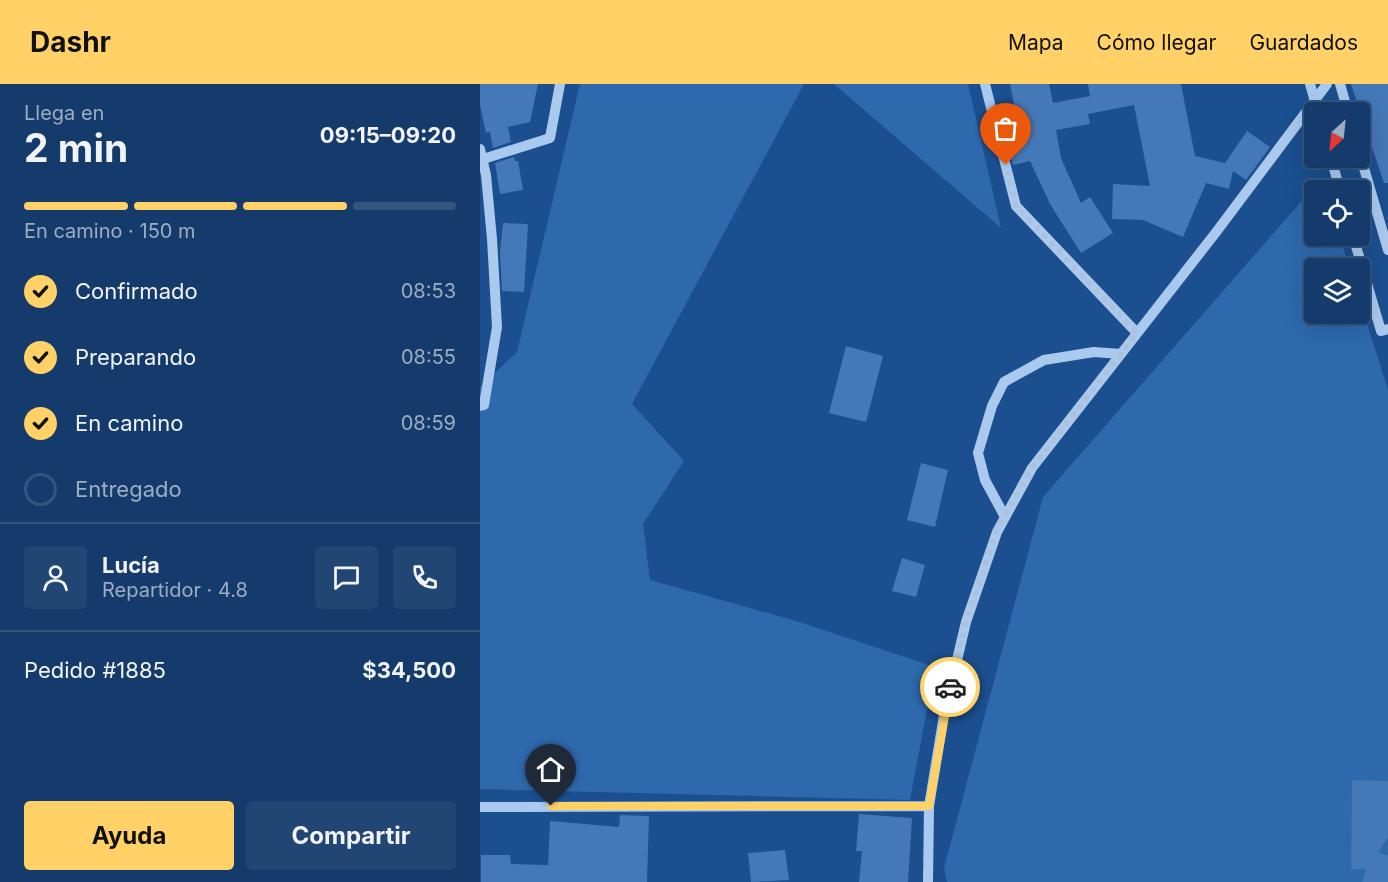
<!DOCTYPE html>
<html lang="es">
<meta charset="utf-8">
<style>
body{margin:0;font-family:Inter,sans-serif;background:#214673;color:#f1f3f6;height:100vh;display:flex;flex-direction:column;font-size:22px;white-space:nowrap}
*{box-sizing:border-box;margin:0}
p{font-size:20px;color:#9dadc1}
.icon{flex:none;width:33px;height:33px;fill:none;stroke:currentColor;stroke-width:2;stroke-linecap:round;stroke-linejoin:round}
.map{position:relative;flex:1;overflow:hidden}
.panel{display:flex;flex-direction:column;background:#143b6b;width:480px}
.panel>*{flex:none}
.needle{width:39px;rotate:207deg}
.buttons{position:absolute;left:824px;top:18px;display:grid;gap:12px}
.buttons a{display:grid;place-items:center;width:66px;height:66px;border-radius:6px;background:#143b6b;box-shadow:0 6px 24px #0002,0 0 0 2px #33557e;font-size:30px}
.pin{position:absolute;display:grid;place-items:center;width:51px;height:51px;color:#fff;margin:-62px -26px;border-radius:50% 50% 50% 0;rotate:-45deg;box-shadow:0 0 6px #0007}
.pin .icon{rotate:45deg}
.courier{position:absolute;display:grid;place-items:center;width:60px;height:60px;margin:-30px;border:4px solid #ffd166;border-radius:50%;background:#fff;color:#222;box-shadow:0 2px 8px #0007}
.head em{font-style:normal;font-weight:700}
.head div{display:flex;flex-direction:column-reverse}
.head{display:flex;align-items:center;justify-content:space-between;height:102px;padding:0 24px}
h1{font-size:39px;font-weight:700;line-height:45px}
.bar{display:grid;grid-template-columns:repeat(4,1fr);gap:9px 6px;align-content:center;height:72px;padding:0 24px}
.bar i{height:8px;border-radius:4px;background:#33557e}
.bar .current{background:#ffd166}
.bar p{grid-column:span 4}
.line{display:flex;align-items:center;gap:15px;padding:0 24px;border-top:2px solid #33557e}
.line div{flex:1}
.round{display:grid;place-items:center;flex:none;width:63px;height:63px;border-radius:6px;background:#214673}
ol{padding:0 24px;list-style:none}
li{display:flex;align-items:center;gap:18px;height:66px}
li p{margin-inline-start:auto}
li .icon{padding:6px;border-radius:50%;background:#ffd166;color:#111;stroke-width:4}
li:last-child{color:#9dadc1}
li i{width:33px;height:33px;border:3px solid #33557e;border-radius:50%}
.cta{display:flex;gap:12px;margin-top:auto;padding:12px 24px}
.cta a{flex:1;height:69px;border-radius:6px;background:#ffd166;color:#111;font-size:24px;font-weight:700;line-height:69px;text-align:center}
.cta a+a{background:#214673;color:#f1f3f6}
header{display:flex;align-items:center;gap:36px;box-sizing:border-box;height:84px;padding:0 30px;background:#ffd166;color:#111}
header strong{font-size:28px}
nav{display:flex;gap:33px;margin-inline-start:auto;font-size:21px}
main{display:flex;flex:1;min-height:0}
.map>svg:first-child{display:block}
.green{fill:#2e69ad}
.building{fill:#4478b7}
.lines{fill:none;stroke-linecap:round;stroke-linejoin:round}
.minor{stroke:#a9c9ee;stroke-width:10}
.done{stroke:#afc1d8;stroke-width:6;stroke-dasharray:0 10.8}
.route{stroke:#ffd166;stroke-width:8}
</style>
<header>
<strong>Dashr</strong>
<nav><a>Mapa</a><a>Cómo llegar</a><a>Guardados</a></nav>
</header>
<main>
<section class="panel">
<div class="head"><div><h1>2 min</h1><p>Llega en</p></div><em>09:15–09:20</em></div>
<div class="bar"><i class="current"></i><i class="current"></i><i class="current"></i><i></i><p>En camino · 150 m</p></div>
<ol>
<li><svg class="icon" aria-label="check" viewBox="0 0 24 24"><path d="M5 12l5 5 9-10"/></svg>Confirmado<p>08:53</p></li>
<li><svg class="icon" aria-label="check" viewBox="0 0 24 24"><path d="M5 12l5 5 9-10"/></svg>Preparando<p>08:55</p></li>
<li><svg class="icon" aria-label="check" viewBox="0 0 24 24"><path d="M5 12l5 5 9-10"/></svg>En camino<p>08:59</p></li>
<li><i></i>Entregado</li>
</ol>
<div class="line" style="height:108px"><a class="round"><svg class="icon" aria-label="person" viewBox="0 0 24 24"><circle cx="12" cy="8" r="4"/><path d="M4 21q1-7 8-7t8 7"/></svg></a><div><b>Lucía</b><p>Repartidor · 4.8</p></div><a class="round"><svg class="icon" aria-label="chat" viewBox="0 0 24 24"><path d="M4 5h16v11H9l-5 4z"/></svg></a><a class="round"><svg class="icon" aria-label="phone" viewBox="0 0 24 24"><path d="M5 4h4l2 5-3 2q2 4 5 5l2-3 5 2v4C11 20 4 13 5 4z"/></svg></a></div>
<div class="line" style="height:78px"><div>Pedido #1885</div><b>$34,500</b></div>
<div class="cta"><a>Ayuda</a><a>Compartir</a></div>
</section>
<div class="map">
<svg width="908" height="798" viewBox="0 0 908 798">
<rect width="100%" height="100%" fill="#1b4f8f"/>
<path class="green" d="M100 0H324L152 320 204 377 163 440 170 496 313 536 455 583 430 716 0 705V303L37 268Z
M354 0H488L521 144Z
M841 95 845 106H834V152H859L870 184H834V230H879V214L908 306V798H467L464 784 563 413Z"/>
<path class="building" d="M0 0H58L50 38 28 43 31 58 13 64 10 48 6 49 0 21Z
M530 0H569L573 19 610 12 608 0H701L715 72 745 79 767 47 790 63 766 96 753 87 749 105 726 99 703 153 663 136 632 135 633 100 670 102 654 21 608 30 610 40 576 46 581 74 601 119 610 113 633 149 601 169 570 120 550 77 533 81 526 54 540 51Z
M871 0H908V99H904Z
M34 73 35 77H38L43 106 20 110 15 79Z
M23 139 48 140 44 208 22 207 20 168Z
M366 262 403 272 386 338 349 329Z
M441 379 468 386 455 443 427 436Z
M422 474 445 481 436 513 412 507Z
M872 696 908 697V753L898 768 908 772V798H882L886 785H871Z
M379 730 432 734 428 798H379L382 767H376Z
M140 731 169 732 167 798H1V771H30L31 780 68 781 70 737 139 743Z
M305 766 309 796 271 798 268 769Z"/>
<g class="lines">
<path class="minor" d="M505 0 536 122 657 249
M830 0 838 28
M860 0 868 28
M0 65 6 91 12 155 17 243 4 321 0 322
M879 67 908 166
M851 74 860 106
M0 76 70 54 80 0
M873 152 901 247 908 245
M525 433 505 396 498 369 512 322 524 298 564 276 614 268 641 270
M0 723 449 722
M448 798 449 722 464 631 486 538 517 448 552 384 737 147 847 0"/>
</g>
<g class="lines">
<path class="done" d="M470 603 486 538 516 448 552 384 657 249 536 122 526 81"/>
<path class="route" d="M71 722H449L470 603"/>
</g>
</svg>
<div class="buttons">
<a><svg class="needle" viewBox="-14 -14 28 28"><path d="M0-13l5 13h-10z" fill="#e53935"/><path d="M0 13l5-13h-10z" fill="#9dadc1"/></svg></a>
<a><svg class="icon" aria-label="locate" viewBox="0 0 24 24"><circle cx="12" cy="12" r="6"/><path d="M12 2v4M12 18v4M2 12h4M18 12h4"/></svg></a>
<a><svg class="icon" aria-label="layers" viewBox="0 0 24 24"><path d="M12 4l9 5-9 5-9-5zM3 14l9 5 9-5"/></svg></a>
</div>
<div class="pin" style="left:526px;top:81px;background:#ea580c"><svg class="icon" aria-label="bag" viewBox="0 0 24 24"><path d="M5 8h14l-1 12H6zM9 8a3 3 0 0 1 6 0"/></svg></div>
<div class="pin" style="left:71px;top:722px;background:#1f2937"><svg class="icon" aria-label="home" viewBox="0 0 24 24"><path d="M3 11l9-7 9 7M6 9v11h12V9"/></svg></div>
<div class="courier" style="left:470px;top:603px"><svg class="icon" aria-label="car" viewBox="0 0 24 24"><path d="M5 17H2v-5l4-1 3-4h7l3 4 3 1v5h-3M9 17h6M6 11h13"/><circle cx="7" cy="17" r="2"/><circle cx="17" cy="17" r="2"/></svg></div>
</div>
</main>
